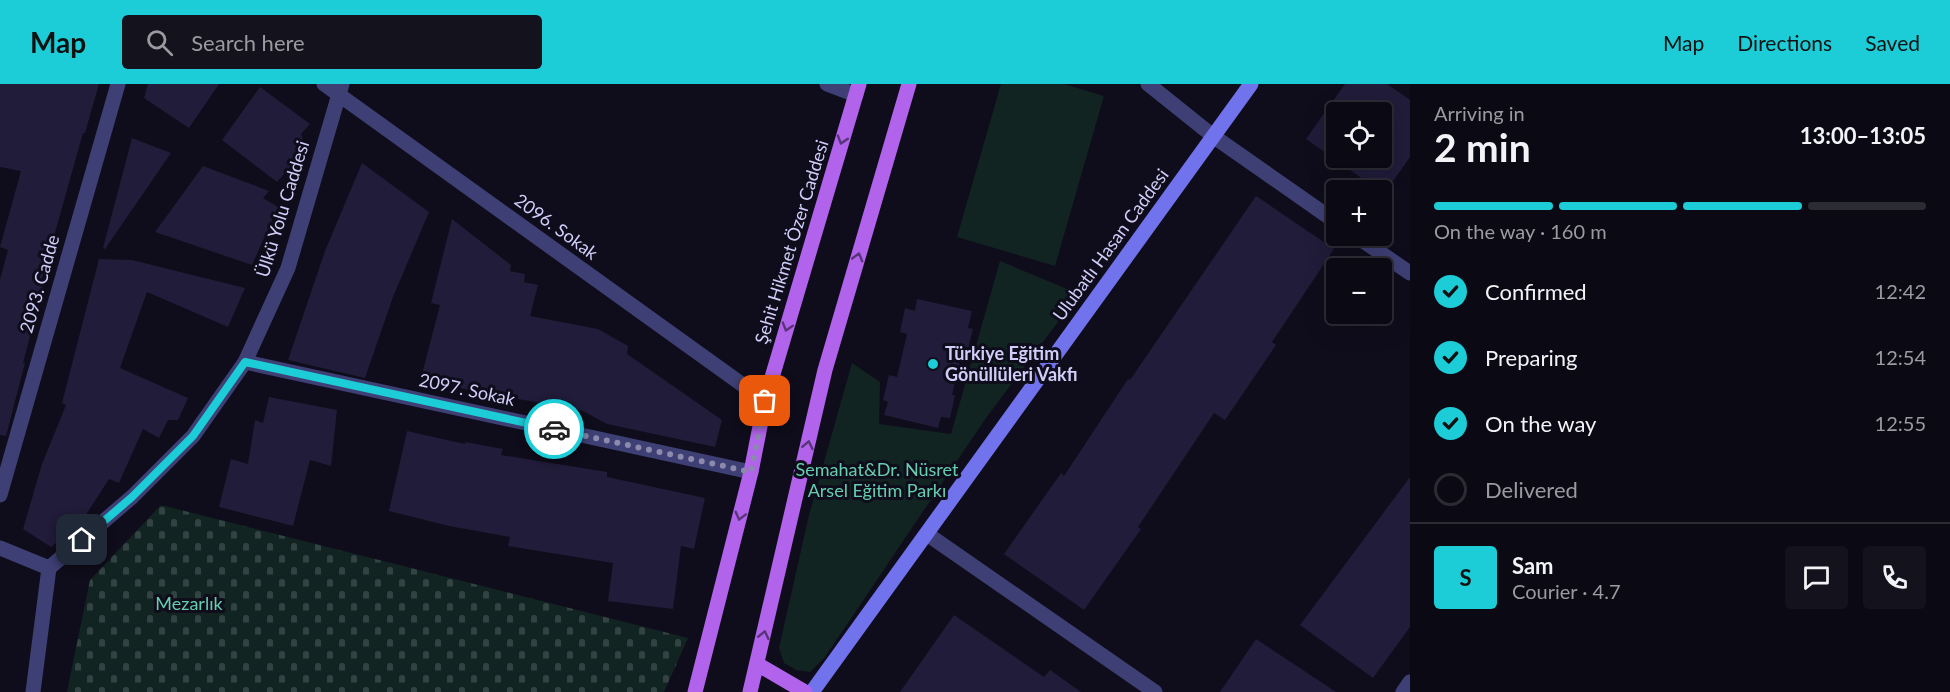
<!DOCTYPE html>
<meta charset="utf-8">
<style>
body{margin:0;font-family:Lato,sans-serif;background:#14131d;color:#f1f3f6;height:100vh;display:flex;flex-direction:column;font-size:22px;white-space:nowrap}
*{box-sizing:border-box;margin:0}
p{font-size:20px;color:#9a9aa0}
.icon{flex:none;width:33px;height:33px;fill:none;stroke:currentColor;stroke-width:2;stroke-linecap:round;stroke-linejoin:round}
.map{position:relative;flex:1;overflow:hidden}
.drawer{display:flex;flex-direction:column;background:#0b0a14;width:540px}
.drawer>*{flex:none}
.tools{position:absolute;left:1326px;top:18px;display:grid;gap:12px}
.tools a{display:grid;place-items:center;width:66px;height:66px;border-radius:6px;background:#0b0a14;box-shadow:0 6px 24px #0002,0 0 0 2px #2b2b34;font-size:30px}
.pin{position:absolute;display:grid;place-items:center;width:51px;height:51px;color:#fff;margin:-26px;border-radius:12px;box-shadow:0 3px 9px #0006}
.courier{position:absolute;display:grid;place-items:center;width:60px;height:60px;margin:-30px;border:4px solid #1cccd6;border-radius:50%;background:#fff;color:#222;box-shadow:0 2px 8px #0007}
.overview em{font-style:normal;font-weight:700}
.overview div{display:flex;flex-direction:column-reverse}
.overview{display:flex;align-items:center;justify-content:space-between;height:102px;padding:0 24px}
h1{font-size:39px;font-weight:700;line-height:45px}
.bar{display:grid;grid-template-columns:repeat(4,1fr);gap:9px 6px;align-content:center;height:72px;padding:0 24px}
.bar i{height:8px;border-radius:4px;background:#2b2b34}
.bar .active{background:#1cccd6}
.bar p{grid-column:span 4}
.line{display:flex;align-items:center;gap:15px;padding:0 24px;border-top:2px solid #2b2b34}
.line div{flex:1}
.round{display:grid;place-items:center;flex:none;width:63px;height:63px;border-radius:6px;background:#14131d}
ol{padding:0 24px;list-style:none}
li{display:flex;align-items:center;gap:18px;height:66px}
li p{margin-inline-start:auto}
li .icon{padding:6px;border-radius:50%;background:#1cccd6;color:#111;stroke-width:4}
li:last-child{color:#9a9aa0}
li i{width:33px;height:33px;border:3px solid #2b2b34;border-radius:50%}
header{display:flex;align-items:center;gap:36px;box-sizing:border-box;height:84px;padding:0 30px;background:#1cccd6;color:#111}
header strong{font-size:28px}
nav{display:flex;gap:33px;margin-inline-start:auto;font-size:21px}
.search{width:420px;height:54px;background:#14131d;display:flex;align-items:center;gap:15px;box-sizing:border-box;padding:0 21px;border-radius:6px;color:#9a9aa0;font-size:22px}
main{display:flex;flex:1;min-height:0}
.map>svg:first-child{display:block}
.cemetery{fill:url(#cemetery-stones)}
.park{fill:#112422}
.building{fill:#201c39;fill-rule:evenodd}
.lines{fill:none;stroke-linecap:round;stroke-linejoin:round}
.street{stroke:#3e3f74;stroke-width:15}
.secondary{stroke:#7173ec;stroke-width:15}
.primary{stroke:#b163eb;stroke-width:15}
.oneway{stroke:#583479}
.done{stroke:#8c8aab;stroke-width:6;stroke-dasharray:0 10.8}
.route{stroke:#1cccd6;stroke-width:8}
.poi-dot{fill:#1cccd6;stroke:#0f0d1b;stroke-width:2}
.labels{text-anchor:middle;stroke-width:6;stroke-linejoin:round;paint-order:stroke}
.street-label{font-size:18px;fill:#d0cef9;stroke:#0f0d1b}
.poi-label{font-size:18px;font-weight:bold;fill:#d0cef9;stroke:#0f0d1b;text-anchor:start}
.park-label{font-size:18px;fill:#64ceaf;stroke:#0f0d1b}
</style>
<header>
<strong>Map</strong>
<div class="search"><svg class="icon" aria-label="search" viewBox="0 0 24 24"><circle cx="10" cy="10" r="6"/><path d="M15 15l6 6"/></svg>Search here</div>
<nav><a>Map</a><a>Directions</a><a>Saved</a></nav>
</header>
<main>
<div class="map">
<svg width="1410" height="608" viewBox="0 0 1410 608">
<defs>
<pattern id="cemetery-stones" width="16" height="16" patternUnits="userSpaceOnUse" patternTransform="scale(1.5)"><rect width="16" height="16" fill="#112422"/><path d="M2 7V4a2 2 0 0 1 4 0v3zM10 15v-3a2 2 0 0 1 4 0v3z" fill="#334343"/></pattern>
</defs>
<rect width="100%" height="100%" fill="#0f0d1b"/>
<path class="cemetery" d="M161 421 688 554 664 608H67L90 496Z"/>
<path class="park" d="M1001 0H1064L1104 12 1055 182 957 153Z
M1000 177 1079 210 986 334 825 573 810 588 796 586 784 579 779 564 809 431 852 279 880 298 879 340 951 350Z"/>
<path class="building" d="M0 0H99L85 49H83L40 202 43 203 23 279H25L6 352 0 351V196L8 166 0 163 21 87 0 83Z
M148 0H219L189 44 144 14Z
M1345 0H1387L1410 16V73L1384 110 1306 55ZM1336 28H1382V74H1336Z
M260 3 310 40 301 50 303 55 296 69V77L277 98 222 56Z
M132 54 171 69 105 165 103 164Z
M362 79 429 128 393 213 365 294 288 276 325 167Z
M203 82 269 107 263 114 278 123 252 181 155 148Z
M1256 112 1334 165 1272 258 1276 261 1225 336 1214 329 1138 443 1141 445 1084 526 1004 470 1061 389 1064 392 1128 295 1130 296Z
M452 135 511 181 510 187 525 190 524 198 538 201 530 232 598 245 628 262 627 270 722 336 715 363 607 340 583 327 513 314 512 317 421 294 440 221 431 219Z
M99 175 132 176 245 204 228 243 147 208 120 284 188 314 178 336H168L159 354 143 345 119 399 109 395 82 437 51 463 23 445 42 380 66 321 62 319Z
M917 215 972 227 968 244 973 245 967 269 962 268 952 311H955L950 334 941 333 938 344 884 331 888 318 883 316 889 291 897 293 907 250 900 248 905 224 915 227Z
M269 313 337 326 331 382 310 376 293 442 219 423 231 375 248 380 255 336 263 339Z
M407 347 465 360V358L503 365 501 371 607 388V393L705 414 694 465 681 462 673 525 608 517 613 479 508 462 510 453 449 442 389 427Z
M1410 393V543L1373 594 1300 541Z
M954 531 1044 593 1050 586 1081 608H900Z
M1256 555 1336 608H1220Z"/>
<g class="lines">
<path class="street" d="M324 0 765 317
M827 0 856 11
M1148 0 1213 52 1336 138
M1356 152 1410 189
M245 278 751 388
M0 411 118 0
M927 450 1155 608
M0 464 49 484
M33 608 49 484 132 413 193 352 245 278 288 184 342 0
M1403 608 1410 598"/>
<path class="secondary" d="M812 608 1251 0"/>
<path class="primary" d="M757 580 805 608
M695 608 751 388 765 317 859 0
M750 608 825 286 909 0"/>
</g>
<defs><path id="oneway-chevron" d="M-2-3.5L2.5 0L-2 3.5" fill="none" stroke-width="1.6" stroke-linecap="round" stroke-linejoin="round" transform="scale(1.5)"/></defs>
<g class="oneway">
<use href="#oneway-chevron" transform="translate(842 56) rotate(107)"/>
<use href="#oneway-chevron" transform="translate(858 173) rotate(-74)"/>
<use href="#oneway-chevron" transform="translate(787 243) rotate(107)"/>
<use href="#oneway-chevron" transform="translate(808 361) rotate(-78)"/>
<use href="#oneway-chevron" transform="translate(740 432) rotate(104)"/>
<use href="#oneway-chevron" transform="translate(764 551) rotate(-77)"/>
</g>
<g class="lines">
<path class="done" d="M554 345 751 388 765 317"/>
<path class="route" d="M82 456 132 413 193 352 245 278 554 345"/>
</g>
<circle class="poi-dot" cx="933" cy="280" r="6"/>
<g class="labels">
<g class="street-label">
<text transform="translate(283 125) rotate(-73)" y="6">Ülkü Yolu Caddesi</text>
<text transform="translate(556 143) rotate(36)" y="6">2096. Sokak</text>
<text transform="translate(792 158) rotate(-73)" y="6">Şehit Hikmet Özer Caddesi</text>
<text transform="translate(1111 161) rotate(-54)" y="6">Ulubatlı Hasan Caddesi</text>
<text transform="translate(40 200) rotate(-74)" y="6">2093. Cadde</text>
<text transform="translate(467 306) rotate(12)" y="6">2097. Sokak</text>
</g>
<g class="poi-label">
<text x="945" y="276">Türkiye Eğitim<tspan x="945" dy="21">Gönüllüleri Vakfı</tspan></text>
</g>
<g class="park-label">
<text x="877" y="392">Semahat&amp;Dr. Nüsret<tspan x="877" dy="21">Arsel Eğitim Parkı</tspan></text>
<text x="189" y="526">Mezarlık</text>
</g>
</g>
</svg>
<div class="tools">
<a><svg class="icon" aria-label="locate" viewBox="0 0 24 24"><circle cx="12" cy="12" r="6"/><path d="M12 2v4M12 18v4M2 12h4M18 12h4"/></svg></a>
<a>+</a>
<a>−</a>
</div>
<div class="pin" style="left:765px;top:317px;background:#ea580c"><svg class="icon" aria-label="bag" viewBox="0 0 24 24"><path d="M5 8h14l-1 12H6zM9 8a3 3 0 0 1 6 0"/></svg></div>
<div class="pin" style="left:82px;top:456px;background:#1f2937"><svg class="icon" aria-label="home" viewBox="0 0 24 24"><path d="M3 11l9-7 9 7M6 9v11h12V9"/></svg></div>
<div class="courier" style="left:554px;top:345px"><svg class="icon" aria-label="car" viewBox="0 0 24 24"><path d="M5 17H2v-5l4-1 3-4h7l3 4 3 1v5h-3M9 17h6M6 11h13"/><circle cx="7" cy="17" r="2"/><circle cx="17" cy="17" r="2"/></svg></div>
</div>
<section class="drawer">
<div class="overview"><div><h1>2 min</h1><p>Arriving in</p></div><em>13:00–13:05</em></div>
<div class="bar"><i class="active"></i><i class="active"></i><i class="active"></i><i></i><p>On the way · 160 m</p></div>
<ol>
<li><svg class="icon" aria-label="check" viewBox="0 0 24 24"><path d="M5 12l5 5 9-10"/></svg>Confirmed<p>12:42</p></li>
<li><svg class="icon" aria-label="check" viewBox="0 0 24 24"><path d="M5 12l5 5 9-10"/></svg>Preparing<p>12:54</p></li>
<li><svg class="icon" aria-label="check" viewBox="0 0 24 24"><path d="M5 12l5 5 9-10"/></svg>On the way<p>12:55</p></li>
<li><i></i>Delivered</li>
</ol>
<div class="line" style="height:108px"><b class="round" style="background:#1cccd6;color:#111">S</b><div><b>Sam</b><p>Courier · 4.7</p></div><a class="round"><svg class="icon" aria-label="chat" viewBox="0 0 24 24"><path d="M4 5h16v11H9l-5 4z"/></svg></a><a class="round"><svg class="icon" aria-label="phone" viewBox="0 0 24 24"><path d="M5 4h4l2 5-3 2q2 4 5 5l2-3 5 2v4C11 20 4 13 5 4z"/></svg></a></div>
</section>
</main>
